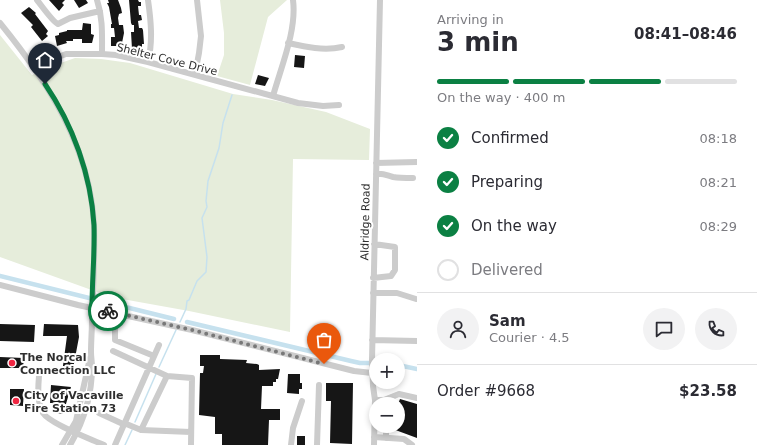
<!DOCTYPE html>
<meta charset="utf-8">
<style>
body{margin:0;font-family:"DejaVu Sans",sans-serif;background:#f2f2f3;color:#2b2b33;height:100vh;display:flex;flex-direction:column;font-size:15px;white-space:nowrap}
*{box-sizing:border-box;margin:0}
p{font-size:13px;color:#7c7c81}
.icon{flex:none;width:22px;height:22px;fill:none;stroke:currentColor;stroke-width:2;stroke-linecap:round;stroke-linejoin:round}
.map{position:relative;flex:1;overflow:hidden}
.panel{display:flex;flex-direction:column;background:#fff;width:340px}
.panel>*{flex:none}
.controls{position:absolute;left:369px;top:353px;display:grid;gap:8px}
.controls a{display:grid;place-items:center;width:36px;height:36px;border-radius:50%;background:#fff;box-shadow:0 2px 6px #0003;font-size:20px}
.pin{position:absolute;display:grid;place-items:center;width:34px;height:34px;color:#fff;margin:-41px -17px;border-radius:50% 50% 50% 0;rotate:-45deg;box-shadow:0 0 4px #0007}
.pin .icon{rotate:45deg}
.courier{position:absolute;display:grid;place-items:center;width:40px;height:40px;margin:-20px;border:3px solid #0b8043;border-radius:50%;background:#fff;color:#222;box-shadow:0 1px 5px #0007}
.summary em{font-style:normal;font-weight:700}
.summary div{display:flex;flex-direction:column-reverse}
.summary{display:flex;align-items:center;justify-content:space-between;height:68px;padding:0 20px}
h1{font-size:26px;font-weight:700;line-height:30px}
.bar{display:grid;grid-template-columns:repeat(4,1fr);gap:6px 4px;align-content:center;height:48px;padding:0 20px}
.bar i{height:5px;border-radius:3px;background:#e1e1e2}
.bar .on{background:#0b8043}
.bar p{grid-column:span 4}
.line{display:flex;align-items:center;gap:10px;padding:0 20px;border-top:1px solid #e1e1e2}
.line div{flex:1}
.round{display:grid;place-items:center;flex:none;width:42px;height:42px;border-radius:21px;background:#f2f2f3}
ol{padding:0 20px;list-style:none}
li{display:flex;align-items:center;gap:12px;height:44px}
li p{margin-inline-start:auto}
li .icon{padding:4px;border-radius:50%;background:#0b8043;color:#fff;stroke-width:4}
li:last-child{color:#7c7c81}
li i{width:22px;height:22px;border:2px solid #e1e1e2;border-radius:50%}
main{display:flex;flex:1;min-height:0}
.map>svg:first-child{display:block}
.green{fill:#e6eddb}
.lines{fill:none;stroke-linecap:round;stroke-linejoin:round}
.stream{stroke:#c6e1ee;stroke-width:1.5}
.canal{stroke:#c6e1ee;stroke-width:4.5}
.building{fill:#161616}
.minor{stroke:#ccc;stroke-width:6}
.done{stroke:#787878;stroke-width:4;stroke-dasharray:0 7.2}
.route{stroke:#0b8043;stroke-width:5}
.poi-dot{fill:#f02642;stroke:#fff;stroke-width:1.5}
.labels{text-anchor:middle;stroke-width:4;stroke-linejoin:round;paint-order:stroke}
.street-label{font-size:11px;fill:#2f2f2f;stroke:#fff}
.poi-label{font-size:11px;font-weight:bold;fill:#2f2f2f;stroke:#fff;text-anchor:start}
</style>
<main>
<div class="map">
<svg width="417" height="445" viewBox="0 0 417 445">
<rect width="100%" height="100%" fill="#fff"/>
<path class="green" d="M220 0H287L268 17 250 85 217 76 224 55V33Z
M0 35 32 75 55 65 75 58 101 59 130 63 233 94 272 100 326 112 370 129 369 160 293 159 290 332 189 311 111 297 0 257Z"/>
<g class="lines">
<path class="stream" d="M180 322 186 309 187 301 189 300 197 281 206 272 207 257 202 218 207 207 206 201 208 181 219 148 223 123 232 95
M159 367 176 330
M135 422 156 374
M125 445 132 430"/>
<path class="canal" d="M0 276 174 319
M187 322 351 361 360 363H376
M398 365 417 369"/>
</g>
<path class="building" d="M49 0H65L62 3 64 5 59 11Z
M74 0H86L88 3 79 8Z
M108 0H118L121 8 122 13 119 14 118 18 119 25H123L124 33 122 43H119V46H111V37H115L114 28H111V24H112L109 7 107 3H109Z
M129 0H138L139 2H141V6H138L139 15H141L142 20 138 21 139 28H142L143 30 144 44H142V49H132L131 32H134V25H132L131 23Z
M29 7 36 13 35 14 48 31 46 34 48 36 42 41 31 27 33 25 21 13Z
M83 23 91 24V34L94 35 92 43H82V39H73V41H66L67 43 57 46 55 36 59 35V33L67 31V30H82Z
M295 55 305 56 304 68 294 67Z
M258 75 269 78 265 86 255 84Z
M0 324 35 325 34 342 0 341Z
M44 324 78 325 79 337 72 374 62 373 67 336H43Z
M200 355H220V359L247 360 246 363 257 364 259 365V370L280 369 278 379H276V382H273V386H262L261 409H280V420H269L268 445H222V434H215V417L199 415 200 373H203L204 366H200Z
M0 357 24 358 23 368H0Z
M288 374H300V383H302V389H299V394L287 393Z
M326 383H353L352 444 330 443 331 401H326Z
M51 385 71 387 63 414 57 413 52 406V403H50Z
M10 389H24L23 406 10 405Z
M400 399 417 404V438L390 428V426H398V404Z
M297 436H305V445H297Z"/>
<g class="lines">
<path class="minor" d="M37 0C42 6 52 21 58 24L70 18 100 11
M97 0C103 18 102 35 102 54
M0 23C48 82 90 147 94 225 95 256 93 288 92 319 92 330 91 341 91 352 91 357 92 362 92 367 92 395 84 421 70 445
M288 43C306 47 324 51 342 47
M148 62C153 41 151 21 148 0
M36 71 53 59 66 54H102L116 55 148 62 298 103 323 106 339 105
M195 74 199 53 201 36 197 0
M273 96C281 67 297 30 293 0
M376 163 417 162
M376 174C383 173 386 175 393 177 399 178 406 178 413 178
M373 278 391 276 395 270V247L374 244
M0 285 78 305 192 330 354 371 372 373
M373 293H397L416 299
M115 324V340L154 356
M372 340 417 341
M113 351 167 376 192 378 191 445
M39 376C38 388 37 402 43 413 50 424 91 439 104 445
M167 376 141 430 191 432
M375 400H384L399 394 417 398
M99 413 123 424
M124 423 141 430
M374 437 404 439 412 445
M386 438V426
M62 445 76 421 90 358
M115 445 159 345
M291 445 293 428 302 401
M317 445 319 385
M374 445 375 400 373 386 372 360 380 0"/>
</g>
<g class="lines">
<path class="done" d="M108 311 192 330 324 364"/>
<path class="route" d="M45 84C73 125 91 175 94 225 95 252 92 280 92 308L108 311"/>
</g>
<g class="poi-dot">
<circle cx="12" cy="363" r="4"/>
<circle cx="16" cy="401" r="4"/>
</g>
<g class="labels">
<g class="street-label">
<text transform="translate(167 59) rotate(14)" y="4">Shelter Cove Drive</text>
<text transform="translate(365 222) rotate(-89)" y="4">Aldridge Road</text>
</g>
<g class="poi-label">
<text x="20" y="361">The Norcal<tspan x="20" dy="13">Connection LLC</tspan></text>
<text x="24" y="399">City of Vacaville<tspan x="24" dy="13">Fire Station 73</tspan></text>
</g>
</g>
</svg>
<div class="controls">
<a>+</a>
<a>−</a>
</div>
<div class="pin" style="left:324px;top:364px;background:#ea580c"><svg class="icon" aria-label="bag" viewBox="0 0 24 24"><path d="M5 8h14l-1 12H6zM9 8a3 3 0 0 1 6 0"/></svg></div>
<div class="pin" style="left:45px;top:84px;background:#1f2937"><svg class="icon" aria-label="home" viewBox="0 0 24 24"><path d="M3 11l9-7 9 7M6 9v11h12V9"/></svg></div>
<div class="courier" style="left:108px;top:311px"><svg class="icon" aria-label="bike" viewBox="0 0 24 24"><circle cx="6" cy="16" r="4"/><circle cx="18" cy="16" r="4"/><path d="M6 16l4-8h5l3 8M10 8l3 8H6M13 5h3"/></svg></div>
</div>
<section class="panel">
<div class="summary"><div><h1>3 min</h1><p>Arriving in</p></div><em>08:41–08:46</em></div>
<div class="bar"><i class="on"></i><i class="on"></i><i class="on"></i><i></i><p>On the way · 400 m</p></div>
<ol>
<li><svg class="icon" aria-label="check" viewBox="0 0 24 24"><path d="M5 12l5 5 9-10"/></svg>Confirmed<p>08:18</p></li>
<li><svg class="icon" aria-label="check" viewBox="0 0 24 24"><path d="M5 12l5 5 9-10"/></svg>Preparing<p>08:21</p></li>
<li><svg class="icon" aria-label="check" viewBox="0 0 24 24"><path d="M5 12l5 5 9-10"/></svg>On the way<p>08:29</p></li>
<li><i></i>Delivered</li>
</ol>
<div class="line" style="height:72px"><a class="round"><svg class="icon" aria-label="person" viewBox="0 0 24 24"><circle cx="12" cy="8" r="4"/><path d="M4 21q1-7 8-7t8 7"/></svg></a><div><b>Sam</b><p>Courier · 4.5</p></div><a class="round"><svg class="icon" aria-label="chat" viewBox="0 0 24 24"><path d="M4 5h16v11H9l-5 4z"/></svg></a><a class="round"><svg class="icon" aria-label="phone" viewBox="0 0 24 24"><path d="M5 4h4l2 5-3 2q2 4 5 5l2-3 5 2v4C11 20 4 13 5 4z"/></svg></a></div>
<div class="line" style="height:52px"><div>Order #9668</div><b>$23.58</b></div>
</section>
</main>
